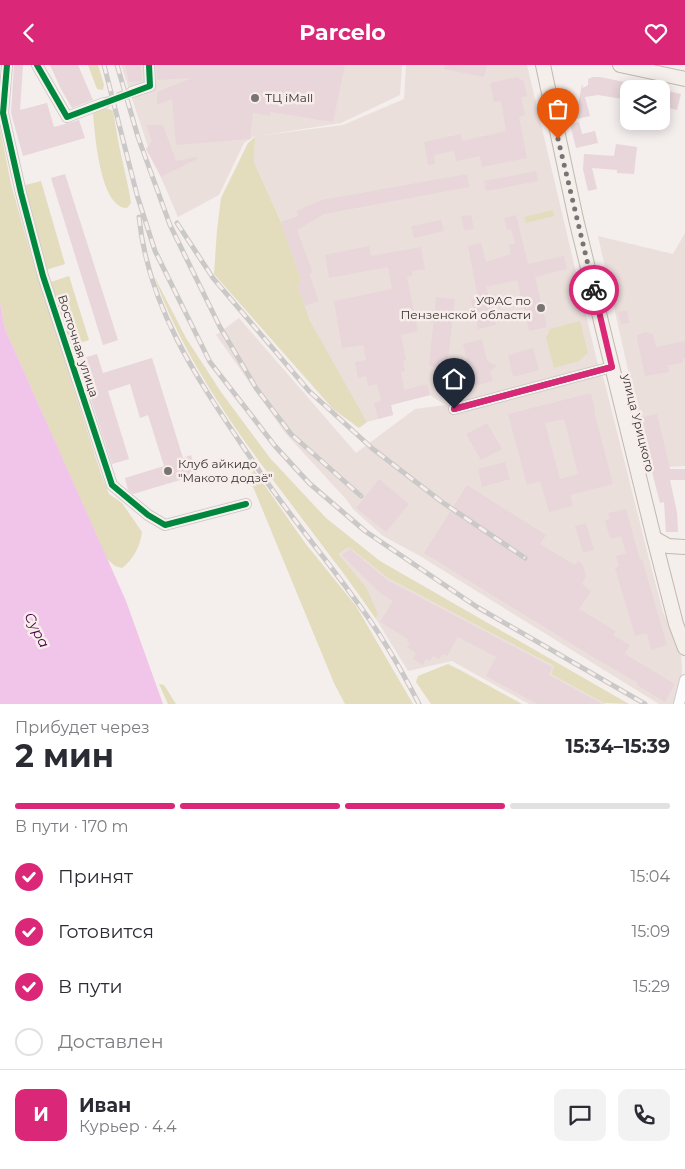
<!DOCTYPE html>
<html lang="ru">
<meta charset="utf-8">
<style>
body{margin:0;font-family:Montserrat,sans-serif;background:#f2f2f3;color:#2b2b33;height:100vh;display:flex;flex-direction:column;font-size:19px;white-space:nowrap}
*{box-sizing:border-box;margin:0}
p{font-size:16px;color:#7c7c81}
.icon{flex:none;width:28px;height:28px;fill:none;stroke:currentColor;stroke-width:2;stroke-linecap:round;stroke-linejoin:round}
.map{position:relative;height:639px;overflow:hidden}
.sheet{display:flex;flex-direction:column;background:#fff;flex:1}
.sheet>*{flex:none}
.tools{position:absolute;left:620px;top:15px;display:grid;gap:10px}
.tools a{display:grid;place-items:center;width:50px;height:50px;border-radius:10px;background:#fff;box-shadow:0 2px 12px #0003;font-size:25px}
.pin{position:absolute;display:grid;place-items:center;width:42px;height:42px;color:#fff;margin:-51px -21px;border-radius:50% 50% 50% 0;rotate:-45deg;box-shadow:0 0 5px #0007}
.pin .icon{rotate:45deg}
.courier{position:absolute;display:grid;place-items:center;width:50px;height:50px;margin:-25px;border:4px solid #db2777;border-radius:50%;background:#fff;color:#222;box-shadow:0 1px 6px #0007}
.head em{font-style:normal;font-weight:700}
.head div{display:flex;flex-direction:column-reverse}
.head{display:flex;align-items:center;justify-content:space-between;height:85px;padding:0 15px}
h1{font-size:32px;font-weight:700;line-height:38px}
.bar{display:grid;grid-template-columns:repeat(4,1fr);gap:8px 5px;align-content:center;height:60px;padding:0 15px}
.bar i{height:6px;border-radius:4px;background:#e1e1e2}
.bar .selected{background:#db2777}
.bar p{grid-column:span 4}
.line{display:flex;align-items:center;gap:12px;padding:0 15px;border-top:1px solid #e1e1e2}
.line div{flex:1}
.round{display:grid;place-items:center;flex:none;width:52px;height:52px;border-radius:10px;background:#f2f2f3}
ol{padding:0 15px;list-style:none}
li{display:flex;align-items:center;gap:15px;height:55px}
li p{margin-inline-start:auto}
li .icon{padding:5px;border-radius:50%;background:#db2777;color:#fff;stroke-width:4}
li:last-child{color:#7c7c81}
li i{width:28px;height:28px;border:2px solid #e1e1e2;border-radius:50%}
header{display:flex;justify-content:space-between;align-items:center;height:65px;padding:0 15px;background:#db2777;color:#fff;font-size:22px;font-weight:700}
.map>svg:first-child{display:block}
.built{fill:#ebdfdc}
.green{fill:#e3dcbd}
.water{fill:#f0c5e9}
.building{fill:#e8d6da;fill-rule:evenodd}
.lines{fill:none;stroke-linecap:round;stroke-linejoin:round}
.minor-tunnel{stroke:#cec9c8;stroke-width:10;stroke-dasharray:10 5;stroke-linecap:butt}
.minor-casing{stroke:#cfcbca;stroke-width:12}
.major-casing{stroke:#c2b8af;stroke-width:16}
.minor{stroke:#fdfcfc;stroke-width:10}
.major{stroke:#f4efea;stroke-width:14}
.rail-casing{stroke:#cac9c8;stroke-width:5}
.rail{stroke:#f7edea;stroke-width:3;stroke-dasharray:9;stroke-linecap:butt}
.cycleway-casing{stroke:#f7edea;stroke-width:9}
.cycleway{stroke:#00873e;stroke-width:6}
.done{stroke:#797473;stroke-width:5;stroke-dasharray:0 9}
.route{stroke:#db2777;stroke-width:6}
.poi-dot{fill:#797473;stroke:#f7edea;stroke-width:2}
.labels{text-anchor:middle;stroke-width:5;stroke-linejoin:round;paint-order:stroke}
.poi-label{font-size:12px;fill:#373332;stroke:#f7edea;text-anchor:start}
.street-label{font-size:12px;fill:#373332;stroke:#f7edea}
.water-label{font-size:14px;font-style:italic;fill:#480245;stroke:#f7edea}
</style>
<header><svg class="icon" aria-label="back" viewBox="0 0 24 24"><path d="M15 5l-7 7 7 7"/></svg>Parcelo<svg class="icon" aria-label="heart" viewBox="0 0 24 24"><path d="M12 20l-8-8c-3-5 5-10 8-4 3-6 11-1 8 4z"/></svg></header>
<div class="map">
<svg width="685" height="639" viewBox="0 0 685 639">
<rect width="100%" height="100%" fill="#f4eeed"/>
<path class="built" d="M121 0H402L400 30 341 58 258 71 343 60 404 34 406 0H527L597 296 604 315 647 486 663 547 681 589 682 605 680 628 676 639H659L420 491 383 471 353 444 346 434 286 369 216 270 239 253 356 388 415 344 445 340 430 330 391 340 393 350 367 357 310 257 297 219 302 216 281 157 254 97 255 71 244 78 219 130 178 152 148 82Z
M685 168V401L650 403 598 171 673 189Z
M349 482 388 513 554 601 551 609 606 639H529L452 596 408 606 376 554 378 549 338 489Z"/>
<path class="green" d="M88 0H98L104 20 103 25 97 24Z
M98 44H109L113 46C116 62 118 78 122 94 125 109 129 123 131 138L127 143C100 143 95 69 93 49Z
M0 63 11 119 31 190 101 409 109 429 122 438 142 467C140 481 134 494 122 503L115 501 107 494 5 264 0 237Z
M255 72 254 97 281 157 302 217 297 219 310 256 367 357 359 363 333 344 214 209 217 165 221 133 248 78Z
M41 116 65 199 46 205 22 121Z
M553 145 554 151 526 158 524 152Z
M69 211 89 275 70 281 51 217Z
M154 211 186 273 221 327 270 393 326 453 380 496 629 639 604 638 551 609 554 601 388 513 349 482 338 489 366 522 378 549 376 554C361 533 347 512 331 492 265 403 192 317 154 211Z
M580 256 588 288 579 296 554 303 546 273 550 264Z
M254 405 305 478 356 541 413 639H345L334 618 249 412Z
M448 599 462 606 522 639H431L416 617 418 611Z
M159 619 164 620 176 639H168Z"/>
<path class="water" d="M0 237 5 264 126 536 163 639H0Z"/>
<path class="building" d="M14 0H23L20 45 47 38 54 62 79 55 85 73 23 91 11 48Z
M50 0H78L93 35 72 43 61 24Z
M125 0H141L142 16 129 17Z
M156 0H345L333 57 270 47V51L253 48 250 74 176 80 172 34 157 40V27L192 13 157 15Z
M445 0H487L484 12 444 4Z
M517 12 524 17 527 31 521 32 525 50 519 52 527 93 482 102 480 91 456 96 454 86 434 90 435 99 428 100 424 77 461 69 462 76 506 66 501 36 494 37 490 18Z
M593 12H600L629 18V35L598 30 585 32 590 51 571 55 568 42 578 40 582 19 583 23 588 20V14Z
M664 25 681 29 677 45 661 41Z
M579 57 582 69 595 66 598 78 576 83 570 59Z
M146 60H163L176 96 196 92 197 94 161 112 146 84 152 76Z
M616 79 637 82 634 109 617 108V105L592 103 597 124 588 126 583 104 584 89 614 91Z
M536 106 538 116 486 126 484 116Z
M65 109 118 275 103 280 51 113Z
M467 109 469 122 324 149 297 165 313 208 309 209 319 236 305 241 297 219 302 217 281 157 298 151 296 146 322 135Z
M471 150 474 164 464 165 461 151Z
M516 150 528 199 564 191 567 204 535 212 547 262 529 266 517 215 486 222 496 260 478 264 471 235 478 233 468 181 481 178 486 197 511 189 509 180 515 178 511 164 507 165 504 153Z
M441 155 444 166 414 173 411 161Z
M369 181 371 191 421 182 425 204 412 206V211L407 212 418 266 401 270 406 295 403 296 405 306 401 307 404 325 427 319 430 330 391 340 393 350 378 354 374 338 381 336 377 319 368 321 366 311 358 313 355 297 366 295 363 280 342 283 334 236 392 224 388 202 329 213 325 190Z
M436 232 455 234 447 303 429 301Z
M627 245 629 258 621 259 618 247Z
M645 267 653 269 656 282 685 276V294H683V298L668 300 669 307 645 311 637 274V270Z
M482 274 487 296 497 301 490 307 493 316 474 321 472 314 452 319 447 304 468 299 463 279Z
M533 283 539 305 513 312 508 290Z
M97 289 103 308 152 293 183 393 191 390 197 410 133 429 128 425 125 413 164 401 148 350 140 353 130 319 108 326 129 394 112 399 78 295Z
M591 328 595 346H594L613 419 570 430 573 441 549 447 540 416 527 420 508 349ZM564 354 578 409 560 414 545 358Z
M657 349 670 404H685V415H670L677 447 678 467H666L664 437 660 438 638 353Z
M487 358 502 384 481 395 466 369Z
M505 397 510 414 482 422 478 404Z
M379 414 409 439 386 467 356 443Z
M467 420 546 470 540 479 575 500 578 496 583 500 586 511 582 519 591 526 579 544 616 566 613 570 630 580 625 589 675 619 665 637 637 620 638 618 598 595 424 488Z
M626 444 640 495 642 494 667 580 651 585 647 568 635 571 615 503 619 501 616 491 626 489 621 471 610 474 605 455 610 454 608 448Z
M586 458 594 485 583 488 575 461Z
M350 484 387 515 552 602 549 610 602 639H537L486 611 496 592 458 572 447 591 443 589 439 594 433 591 430 596 426 594 423 600 413 594 416 588 407 582 410 578 407 576 408 574 380 557 393 536 380 528 342 490Z"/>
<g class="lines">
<path class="minor-tunnel" d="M104 38 132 27"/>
<defs>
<path id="minor" d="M7 0 3 48 21 128 43 211 112 420 148 450 165 460 246 439
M37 0 67 52 104 38
M132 27 150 21 149 0
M454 344 612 302
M679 639 685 615"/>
<path id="major" d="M543 0 576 154 654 473 676 559 685 583
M620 0 685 14
M654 473 668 481 685 482"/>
</defs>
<use href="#minor" class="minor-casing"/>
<use href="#major" class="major-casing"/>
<use href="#minor" class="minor"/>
<use href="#major" class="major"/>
<defs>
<path id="rail" d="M104 0 137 130 155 186 210 297 275 381 309 418 365 466 477 542 645 639
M117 0 138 72 170 160 220 262 256 323 291 369 361 431
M139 152C148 241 196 312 244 383 254 398 264 413 274 427 300 463 328 497 354 533 379 566 400 602 419 639
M177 158 213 213 309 326 373 384 442 437 525 493"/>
</defs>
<use href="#rail" class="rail-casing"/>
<use href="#rail" class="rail"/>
<defs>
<path id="cycleway" d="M7 0 3 48 21 128 43 211 112 420 148 450 165 460 246 439
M37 0 67 52 150 21 149 0
M454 344 612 302"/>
</defs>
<use href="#cycleway" class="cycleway-casing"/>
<use href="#cycleway" class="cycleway"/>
</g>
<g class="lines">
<path class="done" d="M558 74 594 225"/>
<path class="route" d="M454 344 612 302 594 225"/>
</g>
<g class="poi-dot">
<circle cx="255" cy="33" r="5"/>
<circle cx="541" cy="243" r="5"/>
<circle cx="168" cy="406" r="5"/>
</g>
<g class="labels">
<g class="poi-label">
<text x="265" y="37">ТЦ iMall</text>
<text x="531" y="240" text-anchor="end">УФАС по<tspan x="531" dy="14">Пензенской области</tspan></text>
<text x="178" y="403">Клуб айкидо<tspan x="178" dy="14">"Макото додзё"</tspan></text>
</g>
<g class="street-label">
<text transform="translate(78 281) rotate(72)" y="4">Восточная улица</text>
<text transform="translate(638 358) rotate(76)" y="4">улица Урицкого</text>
</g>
<g class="water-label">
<text transform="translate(37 565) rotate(63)" y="5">Сура</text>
</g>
</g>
</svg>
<div class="tools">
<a><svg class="icon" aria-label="layers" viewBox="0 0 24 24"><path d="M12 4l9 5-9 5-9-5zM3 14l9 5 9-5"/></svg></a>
</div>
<div class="pin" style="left:558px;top:74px;background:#ea580c"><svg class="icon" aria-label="bag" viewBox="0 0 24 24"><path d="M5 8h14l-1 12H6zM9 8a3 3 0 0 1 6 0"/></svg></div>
<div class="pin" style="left:454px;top:344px;background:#1f2937"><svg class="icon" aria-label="home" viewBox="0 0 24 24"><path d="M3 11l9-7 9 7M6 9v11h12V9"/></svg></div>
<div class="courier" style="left:594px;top:225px"><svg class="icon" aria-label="bike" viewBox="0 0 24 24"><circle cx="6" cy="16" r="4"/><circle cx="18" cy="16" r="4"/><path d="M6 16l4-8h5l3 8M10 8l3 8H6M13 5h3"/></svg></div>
</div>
<section class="sheet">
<div class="head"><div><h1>2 мин</h1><p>Прибудет через</p></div><em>15:34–15:39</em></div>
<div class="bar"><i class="selected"></i><i class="selected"></i><i class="selected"></i><i></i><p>В пути · 170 m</p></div>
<ol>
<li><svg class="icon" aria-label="check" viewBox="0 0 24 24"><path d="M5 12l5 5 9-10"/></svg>Принят<p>15:04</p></li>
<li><svg class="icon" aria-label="check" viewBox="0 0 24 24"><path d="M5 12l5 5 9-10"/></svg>Готовится<p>15:09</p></li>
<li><svg class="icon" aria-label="check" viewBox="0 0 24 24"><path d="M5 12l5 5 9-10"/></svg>В пути<p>15:29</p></li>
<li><i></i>Доставлен</li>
</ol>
<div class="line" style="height:90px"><b class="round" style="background:#db2777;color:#fff">И</b><div><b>Иван</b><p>Курьер · 4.4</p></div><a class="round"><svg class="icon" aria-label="chat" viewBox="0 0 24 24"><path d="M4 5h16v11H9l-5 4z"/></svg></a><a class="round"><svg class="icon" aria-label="phone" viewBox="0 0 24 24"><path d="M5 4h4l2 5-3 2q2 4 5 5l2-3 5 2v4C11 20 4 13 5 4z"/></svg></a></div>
</section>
